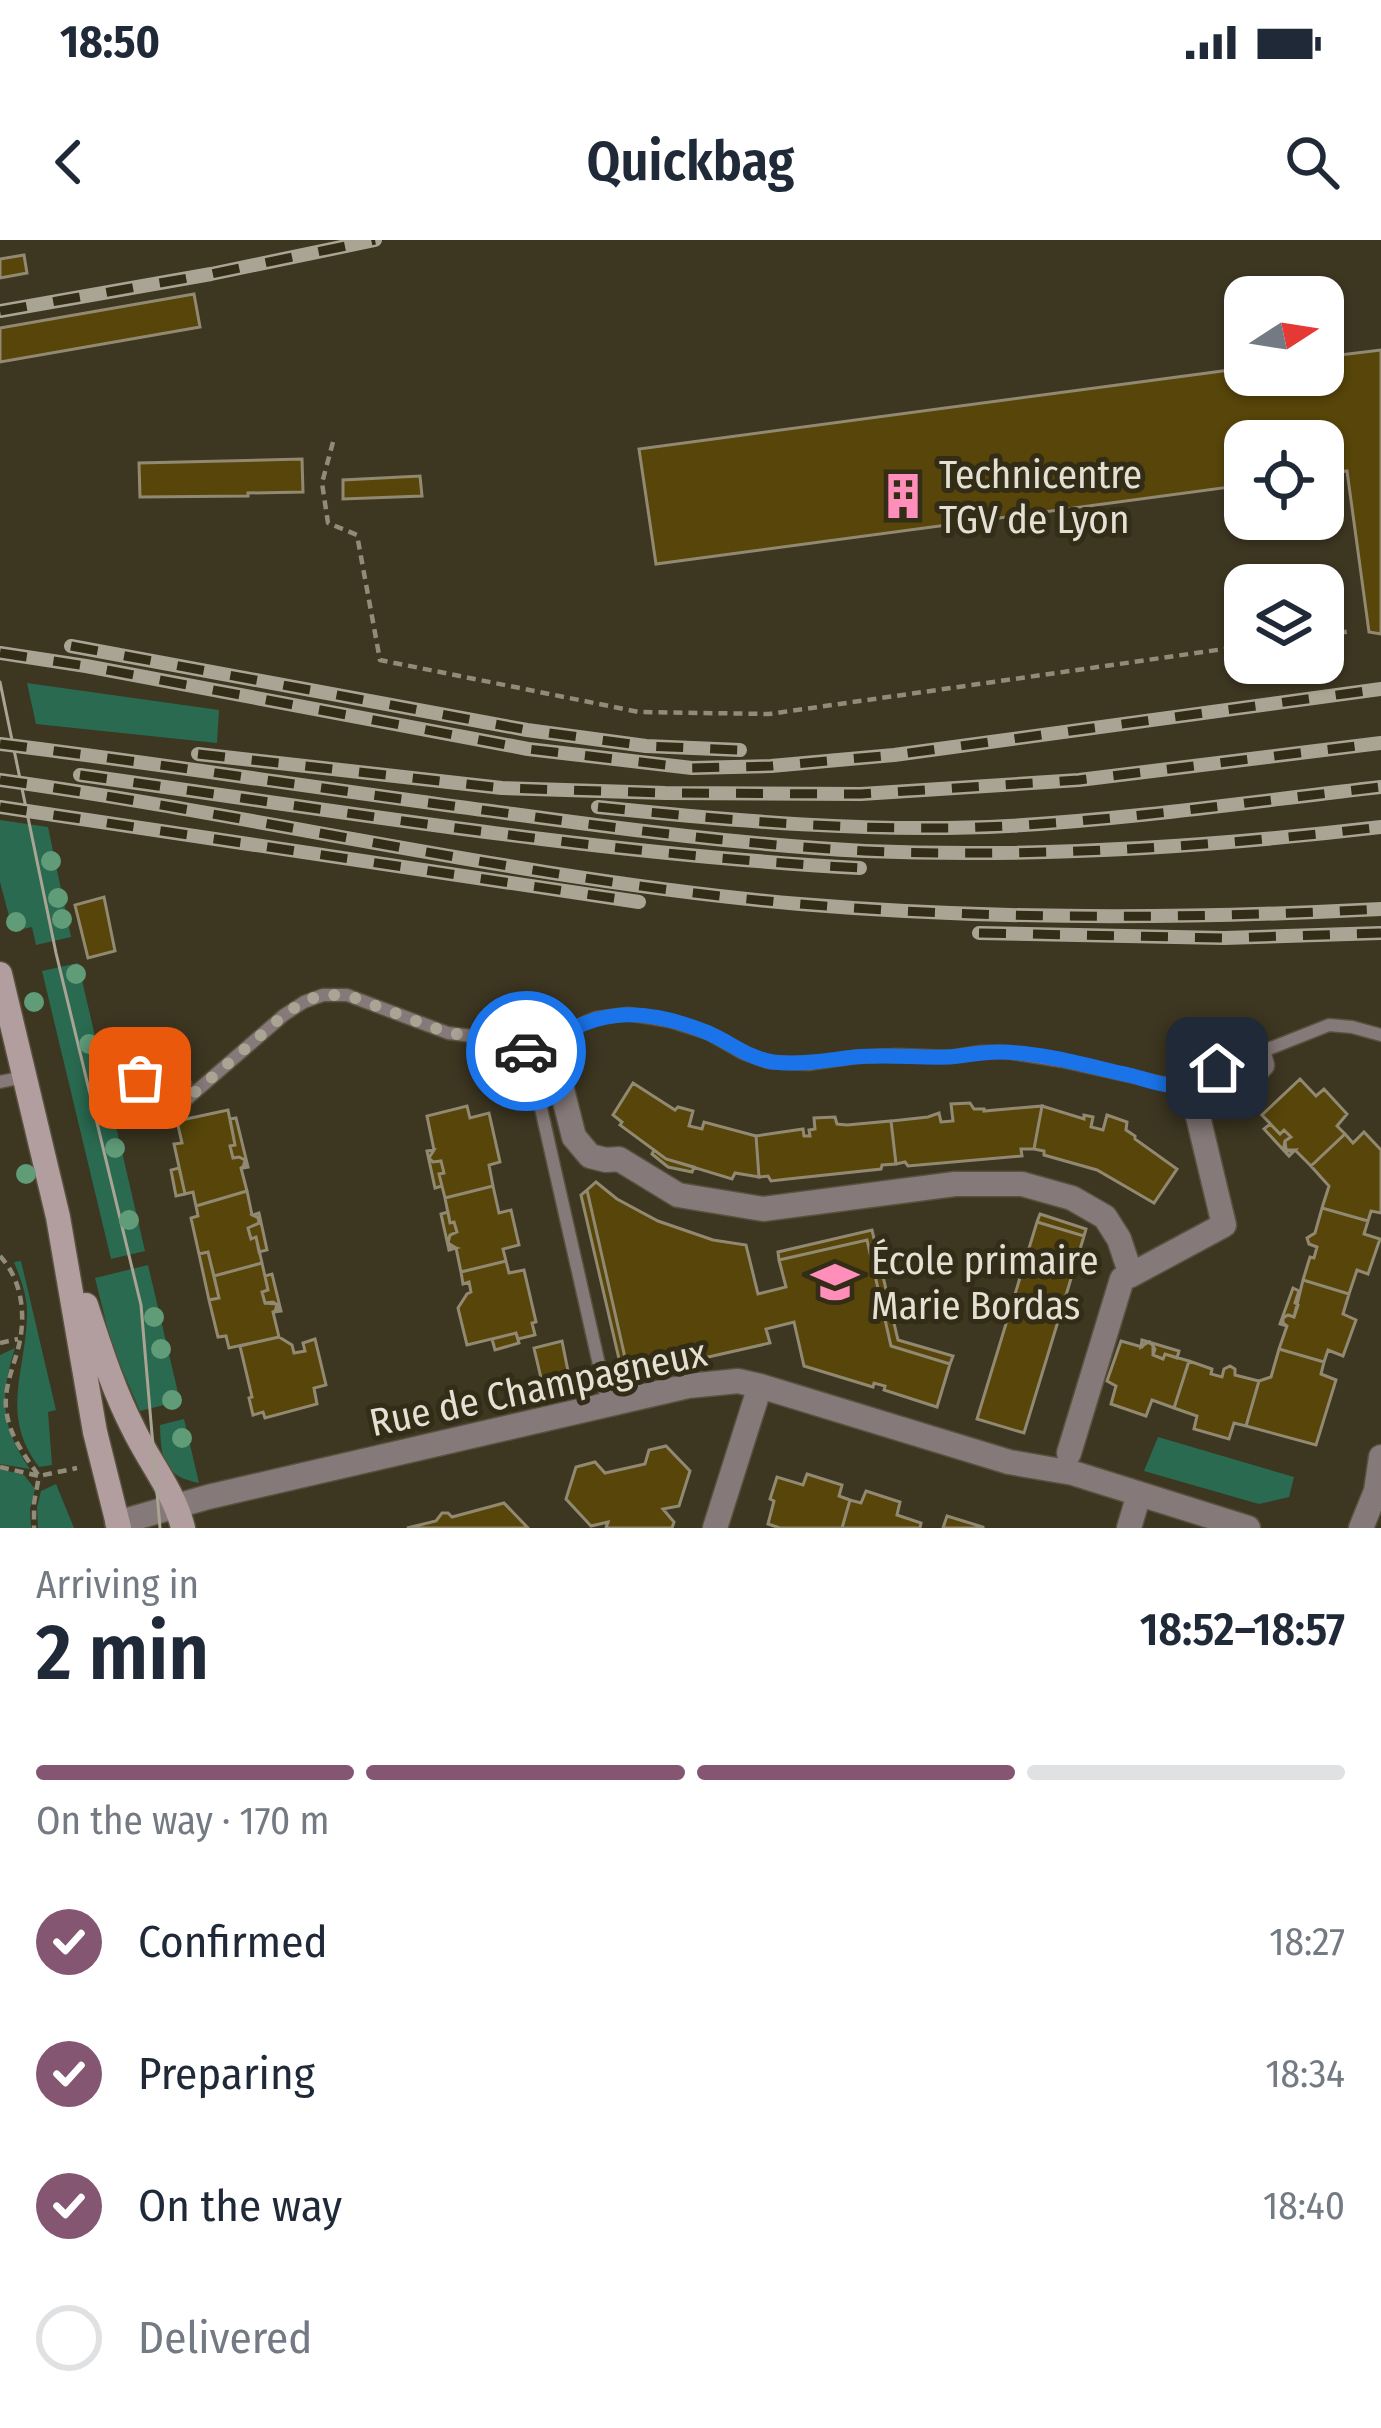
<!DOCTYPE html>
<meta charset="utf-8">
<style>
body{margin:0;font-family:"Fira Sans Condensed",sans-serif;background:#f2f2f3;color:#1f2937;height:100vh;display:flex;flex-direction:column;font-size:45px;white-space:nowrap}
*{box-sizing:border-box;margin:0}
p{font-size:39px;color:#747a83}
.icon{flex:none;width:66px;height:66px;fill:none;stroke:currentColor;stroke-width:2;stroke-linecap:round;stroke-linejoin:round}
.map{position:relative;height:1288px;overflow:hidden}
.side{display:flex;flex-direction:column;background:#fff;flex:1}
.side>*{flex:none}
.needle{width:78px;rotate:78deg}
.tools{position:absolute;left:1224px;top:36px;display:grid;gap:24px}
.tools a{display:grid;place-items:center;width:120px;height:120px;border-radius:24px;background:#fff;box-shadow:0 3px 9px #0004;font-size:60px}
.pin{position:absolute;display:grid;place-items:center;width:102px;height:102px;color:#fff;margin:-51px;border-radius:24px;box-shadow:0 6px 18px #0006}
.courier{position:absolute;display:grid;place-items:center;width:120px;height:120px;margin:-60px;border:9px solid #1a73e8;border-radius:50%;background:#fff;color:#222;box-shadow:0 3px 15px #0007}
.overview em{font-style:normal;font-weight:600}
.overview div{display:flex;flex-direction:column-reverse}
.overview{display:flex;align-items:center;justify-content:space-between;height:204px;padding:0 36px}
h1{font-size:78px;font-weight:600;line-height:90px}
.bar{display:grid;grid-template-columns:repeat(4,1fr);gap:18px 12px;align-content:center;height:144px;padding:0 36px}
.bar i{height:15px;border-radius:9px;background:#e0e1e3}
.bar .active{background:#845672}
.bar p{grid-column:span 4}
ol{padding:0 36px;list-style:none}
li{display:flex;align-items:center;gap:36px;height:132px}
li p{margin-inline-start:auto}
li .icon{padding:12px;border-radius:50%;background:#845672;color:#fff;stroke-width:4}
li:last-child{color:#747a83}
li i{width:66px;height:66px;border:6px solid #e0e1e3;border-radius:50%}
.status{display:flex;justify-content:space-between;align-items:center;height:84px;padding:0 60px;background:#fff;direction:ltr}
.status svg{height:33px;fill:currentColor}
header{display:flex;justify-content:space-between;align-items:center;height:156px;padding:0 36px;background:#fff;font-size:54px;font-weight:600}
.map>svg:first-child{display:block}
.green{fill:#2a6a51}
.building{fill:#574509;stroke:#928972;stroke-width:3}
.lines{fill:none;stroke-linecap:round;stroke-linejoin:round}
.lane-casing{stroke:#58513e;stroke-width:15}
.street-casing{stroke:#58513e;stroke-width:27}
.secondary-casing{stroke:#58513e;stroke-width:27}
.path{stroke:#918b7a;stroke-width:4.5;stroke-dasharray:9 6;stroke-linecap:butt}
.lane{stroke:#867979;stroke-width:12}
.street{stroke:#867979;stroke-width:24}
.secondary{stroke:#b29e9f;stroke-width:24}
.tram{stroke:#aaa495;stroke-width:3}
.rail-casing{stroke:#aaa495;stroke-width:14}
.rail{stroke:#332c17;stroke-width:9;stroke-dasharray:27;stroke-linecap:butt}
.tree{fill:#609c78}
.done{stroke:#aaa495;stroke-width:12;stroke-dasharray:0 21.6}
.route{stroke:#1a73e8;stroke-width:15}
.labels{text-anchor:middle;stroke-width:10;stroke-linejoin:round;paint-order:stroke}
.poi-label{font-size:39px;fill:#e5e0d4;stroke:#332c17;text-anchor:start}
.street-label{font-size:39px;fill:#e5e0d4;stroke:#332c17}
</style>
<div class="status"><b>18:50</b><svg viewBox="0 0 49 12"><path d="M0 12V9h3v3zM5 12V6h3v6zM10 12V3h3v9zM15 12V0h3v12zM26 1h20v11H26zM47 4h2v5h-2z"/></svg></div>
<header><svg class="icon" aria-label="back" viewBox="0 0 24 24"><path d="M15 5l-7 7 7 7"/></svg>Quickbag<svg class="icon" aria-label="search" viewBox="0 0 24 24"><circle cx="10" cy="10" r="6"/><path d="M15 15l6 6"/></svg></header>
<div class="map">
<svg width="1381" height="1288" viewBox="0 0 1381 1288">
<rect width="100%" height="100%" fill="#3d3621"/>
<path class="green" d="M27 443 219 470 217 503 36 484Z
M0 580 48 587 71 697 36 705 32 687 13 691 0 642Z
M78 723 145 1011 111 1019 42 731Z
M21 1021 56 1170 48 1172 52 1225 39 1227C0 1175 25 1134 27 1077 28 1057 21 1040 14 1022Z
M148 1025 180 1161 140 1171 112 1106 95 1038Z
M15 1108C0 1156 0 1186 30 1229L0 1224V1115Z
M184 1179 199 1243C163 1236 161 1218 160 1185Z
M1158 1197 1294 1237 1289 1257 1259 1264 1144 1231Z
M0 1229 24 1235 35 1249 30 1269 31 1288H0Z
M56 1244 74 1288H38L37 1267 41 1251Z"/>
<path class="building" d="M24 15 27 33 0 38V19Z
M194 54 200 87 0 122V88Z
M1381 110V394L1369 392 1347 231 1323 234V201H1245V245L656 324 639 209 1245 128V135H1323V117Z
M302 219 303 252 248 253V256L140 257 139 223Z
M420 236 422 256 343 259V240Z
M104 657 115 711 88 718 75 665Z
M1300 839 1316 856 1324 849 1347 874 1337 886 1345 894 1311 926 1295 910H1286L1285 901 1291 897 1284 890 1280 894 1262 875Z
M633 843 675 870 678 867 693 871 689 886 702 889 704 882 756 896 759 937 735 933 732 939 666 919 620 885 622 882 613 875Z
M970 863 974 869H984V871L1042 866 1034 909H1021L1022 916 908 926 905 922 896 924 891 881 928 877 939 873 941 882 953 881 951 864Z
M467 866 470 878 489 873 500 922 489 925 493 946 445 958 439 934 444 933 441 921 433 922 429 918 434 910 427 876Z
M1042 866 1084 879V875L1093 877 1091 887 1103 890 1107 875 1127 882 1126 890 1135 896V899L1177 929 1154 963 1097 930 1044 915V911L1034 909Z
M228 870 235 905 230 906 233 918 239 917 245 920V925L241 928 247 951 196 966 193 952 185 954 174 904 182 903 177 881Z
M835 877 837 884 847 885 891 881 896 924 882 925 881 929 788 939 771 941 768 936 759 937 756 896 803 889 804 896H810L809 890 815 889 814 878Z
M236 878 248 927 243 928 245 920 239 917 233 918 230 906 235 905 230 879Z
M1270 884 1280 894 1284 890 1291 897 1285 901 1284 906 1288 911 1295 910 1289 916 1264 889Z
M1364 892 1381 910V973L1371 971 1368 981 1322 968 1329 946 1311 926 1345 894 1353 903Z
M434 910 429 918 433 922 441 921 444 933 439 934 442 946 435 948 427 911Z
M654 910 666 919 694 927 692 932 668 927 652 914Z
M179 928 185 954 176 956 171 930Z
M596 942 617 959 658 981 713 1000 746 1005 758 1054 786 1047 779 1020 867 1000 891 1106 950 1124 937 1167 884 1150 885 1146 874 1143 873 1147 804 1126 794 1082 766 1089 770 1103 629 1135 587 950Z
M493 946 499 973 511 970 519 1005 503 1009 506 1021 461 1032 456 1008 448 1003 450 995 457 992 454 982 450 983 445 958Z
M587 950 629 1135 623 1136 581 955Z
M247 951 252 975 259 978V983L248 988 251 999 256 997 262 1023 214 1036 208 1012 199 1014 191 978 198 976 196 966Z
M1322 968 1368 981 1364 994 1380 999 1368 1034 1357 1030 1349 1054 1303 1040 1310 1017 1314 1018 1317 1007 1309 1004 1307 998 1315 993Z
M448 972 450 983 454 982 457 992 450 995 448 1001 450 1006 456 1008 449 1010 441 974Z
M259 973 267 1010 259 1012 256 997 251 999 248 988 259 983 258 977 253 975Z
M1040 974 1086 989 1084 996 1037 982Z
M1037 982 1084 996 1024 1193 977 1179Z
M872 990 898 1100 953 1116 950 1124 891 1106 867 1000 779 1020 778 1012Z
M208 1012 219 1058 209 1060 199 1014Z
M506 1021 509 1033 524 1030 536 1082 532 1083 535 1095 518 1099 516 1093 467 1105 458 1068 467 1054 471 1052 469 1042 463 1044 461 1032Z
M262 1023 268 1050 262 1052 265 1063 273 1062 278 1065V1070L273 1072 279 1097 229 1108 226 1096 218 1097 209 1060 219 1058 214 1036Z
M272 1034 281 1071 275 1072 277 1064 265 1063 262 1052 268 1050 265 1036Z
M1303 1040 1349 1054 1343 1074 1356 1080 1343 1116 1328 1110 1324 1122 1279 1109 1287 1086 1283 1083V1078L1288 1075 1294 1077Z
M1293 1048 1299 1051 1295 1063 1298 1065 1294 1077 1288 1075 1283 1078V1083L1287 1086 1280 1084Z
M516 1093 519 1103 495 1110 492 1099Z
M279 1097 292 1105 294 1113 305 1111 303 1103 315 1099 326 1145 314 1148 317 1164 265 1178 263 1172 253 1175 249 1158 252 1157 240 1106Z
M1142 1100 1179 1111 1177 1118 1165 1114 1163 1119 1153 1115V1105L1148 1102 1141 1107Z
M562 1101 568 1131 541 1138 534 1108Z
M1121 1101 1142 1107 1144 1104 1150 1102 1155 1109 1153 1115 1163 1119 1165 1114 1189 1121 1174 1168 1152 1160 1146 1176 1111 1164 1116 1146 1107 1141Z
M1279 1109 1324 1122 1321 1134 1336 1140 1316 1205 1246 1186 1259 1141 1271 1137Z
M1189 1121 1212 1129 1211 1134 1222 1137 1224 1129 1230 1126 1235 1129V1135L1259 1141 1246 1186 1234 1183 1229 1199 1194 1189 1197 1176 1174 1168Z
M666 1206 690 1231 679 1266 663 1269 674 1282 672 1288H606L608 1282 591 1286 566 1259 576 1227 595 1222 605 1233 645 1224 649 1210Z
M807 1234 842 1245 839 1256 850 1260 842 1288H780L768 1284 774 1261 770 1259 777 1237 803 1245Z
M866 1251 900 1262 897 1275 921 1283 920 1288H842L850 1260 861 1263Z
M504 1263 528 1288H407L436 1281 442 1273H448L452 1277Z
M947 1276 983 1287V1288H943Z"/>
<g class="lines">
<defs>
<path id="lane" d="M0 842 24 837
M185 844 173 828C141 823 133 841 147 867L163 870 179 866 284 775 304 762 323 755H347L448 793 496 799 534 814
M608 1164 533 833 534 814 559 794 596 778 628 774 670 781 708 793 743 813 768 822 808 824 855 817 898 815 950 817 981 812H1006L1062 821 1175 846 1329 785 1352 787 1381 795"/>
<path id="street" d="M559 794 557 830 574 897 590 916 606 920 619 919 678 955 763 969 955 944H1022L1072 958 1105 977 1119 999 1131 1035 1224 985 1195 864 1247 840 1262 825 1258 811
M1069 1213 1122 1039 1131 1035
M117 1283 208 1257 688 1146 738 1141 760 1146 1009 1222 1073 1233 1248 1288
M715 1288 760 1146
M1129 1288 1139 1254
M1361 1288 1376 1251 1381 1217"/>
<path id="secondary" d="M0 734 58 977 95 1192 119 1288
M86 1065C100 1107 113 1149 133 1188 149 1222 174 1251 183 1288"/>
</defs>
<use href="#lane" class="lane-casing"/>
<use href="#street" class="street-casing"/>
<use href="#secondary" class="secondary-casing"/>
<path class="path" d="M333 202 322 243 328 283 357 295 380 420 639 472 769 474 1245 406
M1323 395 1352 391
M0 1016C22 1040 26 1074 19 1105 14 1126 4 1146 6 1169 9 1195 24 1215 39 1236L77 1228
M0 1103 18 1099
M0 1227 39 1236 34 1263V1288"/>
<use href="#lane" class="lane"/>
<use href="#street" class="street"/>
<use href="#secondary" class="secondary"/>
<path class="tram" d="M0 442 56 713 141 1065 160 1288"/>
<defs>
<path id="rail" d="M0 71 211 34 375 0
M71 406 527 490 646 506 740 510
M0 413 86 426 528 509 692 528 771 526 894 515 1381 449
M0 504C171 525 342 552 513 574 630 590 747 605 865 611 1037 618 1210 607 1381 587
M198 514 502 548 665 553 861 554 1079 540 1381 503
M80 535C339 571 598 614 860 628
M0 540C267 577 531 641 800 664 993 680 1187 679 1381 669
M0 567 639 662
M598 567C734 581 871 593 1008 586 1133 579 1257 561 1381 547
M979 693 1224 698 1381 693"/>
</defs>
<use href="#rail" class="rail-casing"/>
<use href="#rail" class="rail"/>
</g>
<g class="tree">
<circle cx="51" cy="621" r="10"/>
<circle cx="58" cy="658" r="10"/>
<circle cx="62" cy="679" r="10"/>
<circle cx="16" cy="682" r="10"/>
<circle cx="76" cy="734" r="10"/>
<circle cx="34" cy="762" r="10"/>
<circle cx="89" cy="804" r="10"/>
<circle cx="105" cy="859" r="10"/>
<circle cx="115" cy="908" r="10"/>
<circle cx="26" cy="934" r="10"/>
<circle cx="129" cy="980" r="10"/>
<circle cx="154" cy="1077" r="10"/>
<circle cx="161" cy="1109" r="10"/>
<circle cx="172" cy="1160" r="10"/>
<circle cx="182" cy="1198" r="10"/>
</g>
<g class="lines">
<path class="done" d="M140 838 139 853 147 868 163 870 179 866 284 775 304 761 323 755H347L448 793 496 799 526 811"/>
<path class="route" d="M526 811 534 814C590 768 639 765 706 792 729 801 747 818 773 822 801 825 827 820 855 817 886 814 917 818 947 817 966 816 983 811 1002 812 1045 813 1088 826 1129 835 1142 838 1161 846 1174 845 1187 845 1205 833 1217 828"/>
</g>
<defs>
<symbol id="building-bare" viewBox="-9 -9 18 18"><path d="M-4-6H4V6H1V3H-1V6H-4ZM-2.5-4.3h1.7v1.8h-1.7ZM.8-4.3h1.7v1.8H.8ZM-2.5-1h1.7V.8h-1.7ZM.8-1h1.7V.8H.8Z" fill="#ff8eba" stroke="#332c17" stroke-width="2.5" paint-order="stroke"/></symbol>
<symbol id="school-bare" viewBox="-9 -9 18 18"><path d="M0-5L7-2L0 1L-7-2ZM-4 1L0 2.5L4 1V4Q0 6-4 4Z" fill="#ff8eba" stroke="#332c17" stroke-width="2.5" paint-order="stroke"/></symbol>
</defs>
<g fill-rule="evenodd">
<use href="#building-bare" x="870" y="223" width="66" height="66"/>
<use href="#school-bare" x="802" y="1009" width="66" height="66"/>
</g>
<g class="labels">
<g class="poi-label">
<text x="939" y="248">Technicentre<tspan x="939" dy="45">TGV de Lyon</tspan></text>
<text x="871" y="1034">École primaire<tspan x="871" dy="45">Marie Bordas</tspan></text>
</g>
<g class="street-label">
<text transform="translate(538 1147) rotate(-12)" y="14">Rue de Champagneux</text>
</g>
</g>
</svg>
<div class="tools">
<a><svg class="needle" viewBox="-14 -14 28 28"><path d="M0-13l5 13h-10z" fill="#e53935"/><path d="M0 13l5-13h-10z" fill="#747a83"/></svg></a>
<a><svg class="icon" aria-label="locate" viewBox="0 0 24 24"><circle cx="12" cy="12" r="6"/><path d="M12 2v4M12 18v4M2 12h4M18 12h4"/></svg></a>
<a><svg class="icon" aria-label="layers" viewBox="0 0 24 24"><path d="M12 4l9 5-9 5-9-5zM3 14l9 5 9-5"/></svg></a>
</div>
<div class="pin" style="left:140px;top:838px;background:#ea580c"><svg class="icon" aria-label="bag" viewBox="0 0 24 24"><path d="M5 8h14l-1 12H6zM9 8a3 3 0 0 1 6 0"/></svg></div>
<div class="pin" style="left:1217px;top:828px;background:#1f2937"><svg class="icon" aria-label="home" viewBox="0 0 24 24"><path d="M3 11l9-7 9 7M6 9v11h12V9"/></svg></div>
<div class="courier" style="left:526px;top:811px"><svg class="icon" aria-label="car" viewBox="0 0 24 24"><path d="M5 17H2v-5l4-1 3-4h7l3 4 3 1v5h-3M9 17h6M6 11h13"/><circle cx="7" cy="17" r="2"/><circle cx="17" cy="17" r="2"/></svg></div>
</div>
<section class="side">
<div class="overview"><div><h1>2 min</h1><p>Arriving in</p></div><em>18:52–18:57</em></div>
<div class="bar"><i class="active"></i><i class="active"></i><i class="active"></i><i></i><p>On the way · 170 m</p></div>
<ol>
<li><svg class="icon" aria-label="check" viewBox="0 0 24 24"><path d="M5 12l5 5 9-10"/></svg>Confirmed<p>18:27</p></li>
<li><svg class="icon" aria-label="check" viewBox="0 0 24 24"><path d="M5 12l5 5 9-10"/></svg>Preparing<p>18:34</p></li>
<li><svg class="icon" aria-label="check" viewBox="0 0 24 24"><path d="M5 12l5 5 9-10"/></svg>On the way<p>18:40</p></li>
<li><i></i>Delivered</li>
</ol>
</section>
